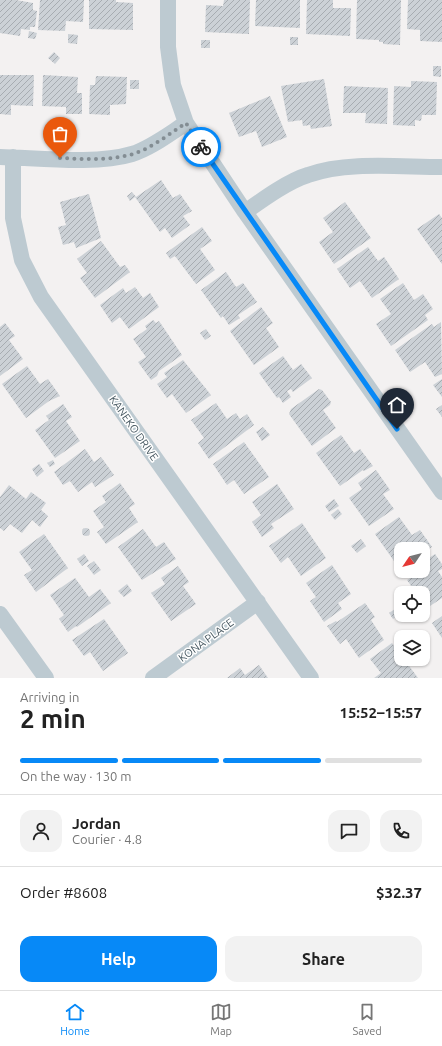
<!DOCTYPE html>
<meta charset="utf-8">
<style>
body{margin:0;font-family:Ubuntu,sans-serif;background:#f2f2f2;color:#222;height:100vh;display:flex;flex-direction:column;font-size:15px;white-space:nowrap}
*{box-sizing:border-box;margin:0}
p{font-size:13px;color:#767676}
.icon{flex:none;width:22px;height:22px;fill:none;stroke:currentColor;stroke-width:2;stroke-linecap:round;stroke-linejoin:round}
.map{position:relative;height:678px;overflow:hidden}
.panel{display:flex;flex-direction:column;background:#fff;flex:1}
.panel>*{flex:none}
.needle{width:26px;rotate:235deg}
.controls{position:absolute;left:394px;top:542px;display:grid;gap:8px}
.controls a{display:grid;place-items:center;width:36px;height:36px;border-radius:8px;background:#fff;box-shadow:0 1px 3px #0004;font-size:20px}
.pin{position:absolute;display:grid;place-items:center;width:34px;height:34px;color:#fff;margin:-41px -17px;border-radius:50% 50% 50% 0;rotate:-45deg;box-shadow:0 0 4px #0007}
.pin .icon{rotate:45deg}
.courier{position:absolute;display:grid;place-items:center;width:40px;height:40px;margin:-20px;border:3px solid #0789f7;border-radius:50%;background:#fff;color:#222;box-shadow:0 1px 5px #0007}
.headline em{font-style:normal;font-weight:700}
.headline div{display:flex;flex-direction:column-reverse}
.headline{display:flex;align-items:center;justify-content:space-between;height:68px;padding:0 20px}
h1{font-size:26px;font-weight:700;line-height:30px}
.bar{display:grid;grid-template-columns:repeat(4,1fr);gap:6px 4px;align-content:center;height:48px;padding:0 20px}
.bar i{height:5px;border-radius:3px;background:#e0e0e0}
.bar .selected{background:#0789f7}
.bar p{grid-column:span 4}
.line{display:flex;align-items:center;gap:10px;padding:0 20px;border-top:1px solid #e0e0e0}
.line div{flex:1}
.round{display:grid;place-items:center;flex:none;width:42px;height:42px;border-radius:12px;background:#f2f2f2}
.cta{display:flex;gap:8px;margin-top:auto;padding:8px 20px}
.cta a{flex:1;height:46px;border-radius:12px;background:#0789f7;color:#fff;font-size:16px;font-weight:700;line-height:46px;text-align:center}
.cta a+a{background:#f2f2f2;color:#222}
.tab-bar{display:flex;justify-content:space-around;align-items:center;height:56px;border-top:1px solid #e0e0e0;background:#fff;font-size:11px;color:#767676}
.tab-bar a{display:grid;justify-items:center;gap:2px}
.tab-bar .selected{color:#0789f7}
.map>svg:first-child{display:block}
.building{fill:url(#building-hatch)}
.lines{fill:none;stroke-linecap:round;stroke-linejoin:round}
.minor{stroke:#bdcad1;stroke-width:16}
.done{stroke:#838d93;stroke-width:4;stroke-dasharray:0 7.2}
.route{stroke:#0789f7;stroke-width:5}
.labels{text-anchor:middle;stroke-width:3;stroke-linejoin:round;paint-order:stroke}
.street-label{font-size:11px;fill:#465760;stroke:#fff}
</style>
<div class="map">
<svg width="442" height="678" viewBox="0 0 442 678">
<defs>
<pattern id="building-hatch" width="6" height="6" patternUnits="userSpaceOnUse"><rect width="6" height="6" fill="#ccd1d6"/><path d="M-1 1l2-2M0 6l6-6M5 7l2-2" fill="none" stroke="#a7acb1"/></pattern>
</defs>
<rect width="100%" height="100%" fill="#f3f1f1"/>
<path class="building" d="M0 0H16L33 3V10L37 11 35 27H30V30L21 29 20 36 0 33Z
M40 0H84L83 22 66 21 65 31 38 30Z
M89 0H116V2L133 3V30L89 29Z
M224 0H250L249 34 205 32 206 5 223 6Z
M256 0H300V28L255 26Z
M307 0H333V8H351L350 36 306 34Z
M357 0H401L400 45 383 44V42H379V40L356 39Z
M408 0H442V42L420 41V30L407 29Z
M29 31 37 33 35 39 28 38Z
M68 34 78 35 77 44 68 43Z
M290 37H298V45H290Z
M201 40H210V48H201Z
M54 52 60 58 55 64 48 58Z
M433 66H441V77L433 76Z
M0 75H34L33 106 11 105V115L0 114Z
M43 75 78 77 77 93H82V114H66V107L42 106Z
M96 76 127 77 126 104 110 105V115L89 114 90 85H95Z
M324 79 332 126 311 129 310 125 303 126 302 120 288 122 281 86Z
M130 80H139V89H130Z
M411 81 437 82 436 115H422L421 121 415 120V126L393 125 394 86 411 87Z
M344 86 388 88 387 124 365 123 366 113H343Z
M270 96 287 137 262 147 256 131 239 137 229 113Z
M161 180 173 198 180 194 192 211 183 216 190 225 172 238 165 228 160 232 135 197 130 201 127 196 132 192 136 197Z
M89 194 101 238 76 248 74 242 63 245 58 227 66 225 60 202Z
M345 202 371 238 334 264 319 242 333 232 323 218Z
M439 214 442 218V264L417 229Z
M202 227 212 241 200 249 215 270 196 284 175 256 170 259 166 253Z
M101 241 120 267 125 265 130 272 95 298 80 278 87 273 77 259Z
M368 247 378 261 384 257 399 279 372 298 360 281 350 288 337 269Z
M226 272 236 287 243 283 257 302 238 315 240 318 229 325 223 316 221 318 201 290Z
M403 283 414 300 423 294 433 309 425 315 428 320 391 346 376 324 391 314 380 299Z
M135 287 143 298 150 293 159 307 129 329 120 317 112 323 100 305 123 288 126 293Z
M261 307 273 323 266 328 279 347 254 365 230 331Z
M153 320 156 323 159 321 182 355 159 371 157 376 151 380 138 362 146 357 133 339 147 329 145 326Z
M441 322 442 374 435 377 425 362 410 372 395 350 432 324 434 327Z
M5 323 15 336 9 340 23 359 0 376V327Z
M206 329 211 336 205 340 200 333Z
M283 356 293 370 301 364 312 378 293 392 291 389 287 391 291 397 283 403 279 397 277 398 259 373Z
M183 360 211 395 186 413 172 394 167 398 157 384 167 377 164 373Z
M27 366 40 384 48 379 60 396 49 401 26 418 2 384Z
M442 379V397L433 385Z
M319 389 322 390 331 402 330 405 323 410 336 428 312 446 289 414 291 409Z
M216 403 227 419 236 413 240 419 247 414 254 425 209 459 198 443 204 438 191 420Z
M63 404 72 417 66 421 80 441 55 458 35 430 49 420 46 416Z
M442 405V417L436 409Z
M263 427 270 435 262 441 256 432Z
M341 435 354 453 360 449 373 466 364 471 363 470 340 486 316 453Z
M244 442 269 477 244 494 234 480 227 485 213 464Z
M85 449 94 462 101 457 114 475 95 487 92 482 78 492 70 481 63 485 54 472Z
M53 460 55 464 50 467 47 463Z
M39 464 44 471 37 477 32 469Z
M376 470 390 490 383 494 394 509 369 526 349 498 362 489 358 483Z
M120 483 135 504 129 508 138 522 106 544 97 532 104 527 93 511 106 502 102 496Z
M277 484 294 509 271 524 274 528 262 537 252 522 261 515 252 502Z
M9 485 26 499 31 492 46 503 41 510 48 516 40 527 32 520 22 533 10 524 4 531 0 528V497Z
M334 499 339 506 329 512 325 506Z
M338 509 342 514 335 520 331 515Z
M399 517 412 535 420 530 432 547 423 552V549H401V567L399 568 375 534Z
M302 523 326 558 301 576 288 557 281 563 269 546Z
M82 532a4 4 0 1 1 8 0a4 4 0 1 1-8 0Z
M143 529 156 547 164 542 176 559 142 580 118 547Z
M44 534 68 568 36 592 24 575 32 570 19 552Z
M361 539 366 546 357 553 351 546Z
M84 554 89 561 82 566 77 559Z
M435 554 442 564V569L438 571 442 577V598L427 608 423 602V593H416L407 580 423 571V562Z
M94 561 101 570 94 575 87 566Z
M332 565 351 594 338 603 342 609 324 622 310 601 316 597 306 583Z
M178 566 189 582 183 586 196 604 171 621 151 593 165 584 161 578Z
M75 578 89 597 100 589 111 603 77 627 76 626 68 632 59 619 64 615 50 595Z
M127 584 132 591 124 597 118 591Z
M365 603 375 617 371 620 384 640 359 658 346 639 340 644 327 626 336 621 337 622Z
M395 609 399 615 393 619 389 613Z
M442 616V638L432 623Z
M104 619 128 653 103 671 90 652 84 656 72 640Z
M392 643 401 655V659H404L418 678H374L381 673 370 659Z
M259 665 268 678H227L240 668 245 675Z"/>
<g class="lines">
<path class="minor" d="M168 0V47L173 85 186 123 245 212 442 492
M0 157C39 158 96 165 132 154 151 148 169 134 186 123
M13 157V218L22 260 41 297 311 678
M245 212C262 200 288 181 308 175 347 161 400 167 442 167
M0 614 46 678
M153 678 258 602"/>
</g>
<g class="lines">
<path class="done" d="M60 158C84 159 109 161 133 154 152 148 169 134 186 123L201 147"/>
<path class="route" d="M201 147 397 429"/>
</g>
<g class="labels">
<g class="street-label">
<text transform="translate(134 428) rotate(55)" y="4">KANEKO DRIVE</text>
<text transform="translate(206 640) rotate(-36)" y="4">KONA PLACE</text>
</g>
</g>
</svg>
<div class="controls">
<a><svg class="needle" viewBox="-14 -14 28 28"><path d="M0-13l5 13h-10z" fill="#e53935"/><path d="M0 13l5-13h-10z" fill="#767676"/></svg></a>
<a><svg class="icon" aria-label="locate" viewBox="0 0 24 24"><circle cx="12" cy="12" r="6"/><path d="M12 2v4M12 18v4M2 12h4M18 12h4"/></svg></a>
<a><svg class="icon" aria-label="layers" viewBox="0 0 24 24"><path d="M12 4l9 5-9 5-9-5zM3 14l9 5 9-5"/></svg></a>
</div>
<div class="pin" style="left:60px;top:158px;background:#ea580c"><svg class="icon" aria-label="bag" viewBox="0 0 24 24"><path d="M5 8h14l-1 12H6zM9 8a3 3 0 0 1 6 0"/></svg></div>
<div class="pin" style="left:397px;top:429px;background:#1f2937"><svg class="icon" aria-label="home" viewBox="0 0 24 24"><path d="M3 11l9-7 9 7M6 9v11h12V9"/></svg></div>
<div class="courier" style="left:201px;top:147px"><svg class="icon" aria-label="bike" viewBox="0 0 24 24"><circle cx="6" cy="16" r="4"/><circle cx="18" cy="16" r="4"/><path d="M6 16l4-8h5l3 8M10 8l3 8H6M13 5h3"/></svg></div>
</div>
<section class="panel">
<div class="headline"><div><h1>2 min</h1><p>Arriving in</p></div><em>15:52–15:57</em></div>
<div class="bar"><i class="selected"></i><i class="selected"></i><i class="selected"></i><i></i><p>On the way · 130 m</p></div>
<div class="line" style="height:72px"><a class="round"><svg class="icon" aria-label="person" viewBox="0 0 24 24"><circle cx="12" cy="8" r="4"/><path d="M4 21q1-7 8-7t8 7"/></svg></a><div><b>Jordan</b><p>Courier · 4.8</p></div><a class="round"><svg class="icon" aria-label="chat" viewBox="0 0 24 24"><path d="M4 5h16v11H9l-5 4z"/></svg></a><a class="round"><svg class="icon" aria-label="phone" viewBox="0 0 24 24"><path d="M5 4h4l2 5-3 2q2 4 5 5l2-3 5 2v4C11 20 4 13 5 4z"/></svg></a></div>
<div class="line" style="height:52px"><div>Order #8608</div><b>$32.37</b></div>
<div class="cta"><a>Help</a><a>Share</a></div>
</section>
<nav class="tab-bar">
<a class="selected"><svg class="icon" aria-label="home" viewBox="0 0 24 24"><path d="M3 11l9-7 9 7M6 9v11h12V9"/></svg>Home</a>
<a><svg class="icon" aria-label="map" viewBox="0 0 24 24"><path d="M3 6l6-2 6 2 6-2v14l-6 2-6-2-6 2zM9 4v14M15 6v14"/></svg>Map</a>
<a><svg class="icon" aria-label="saved" viewBox="0 0 24 24"><path d="M7 4h10v16l-5-4-5 4z"/></svg>Saved</a>
</nav>
